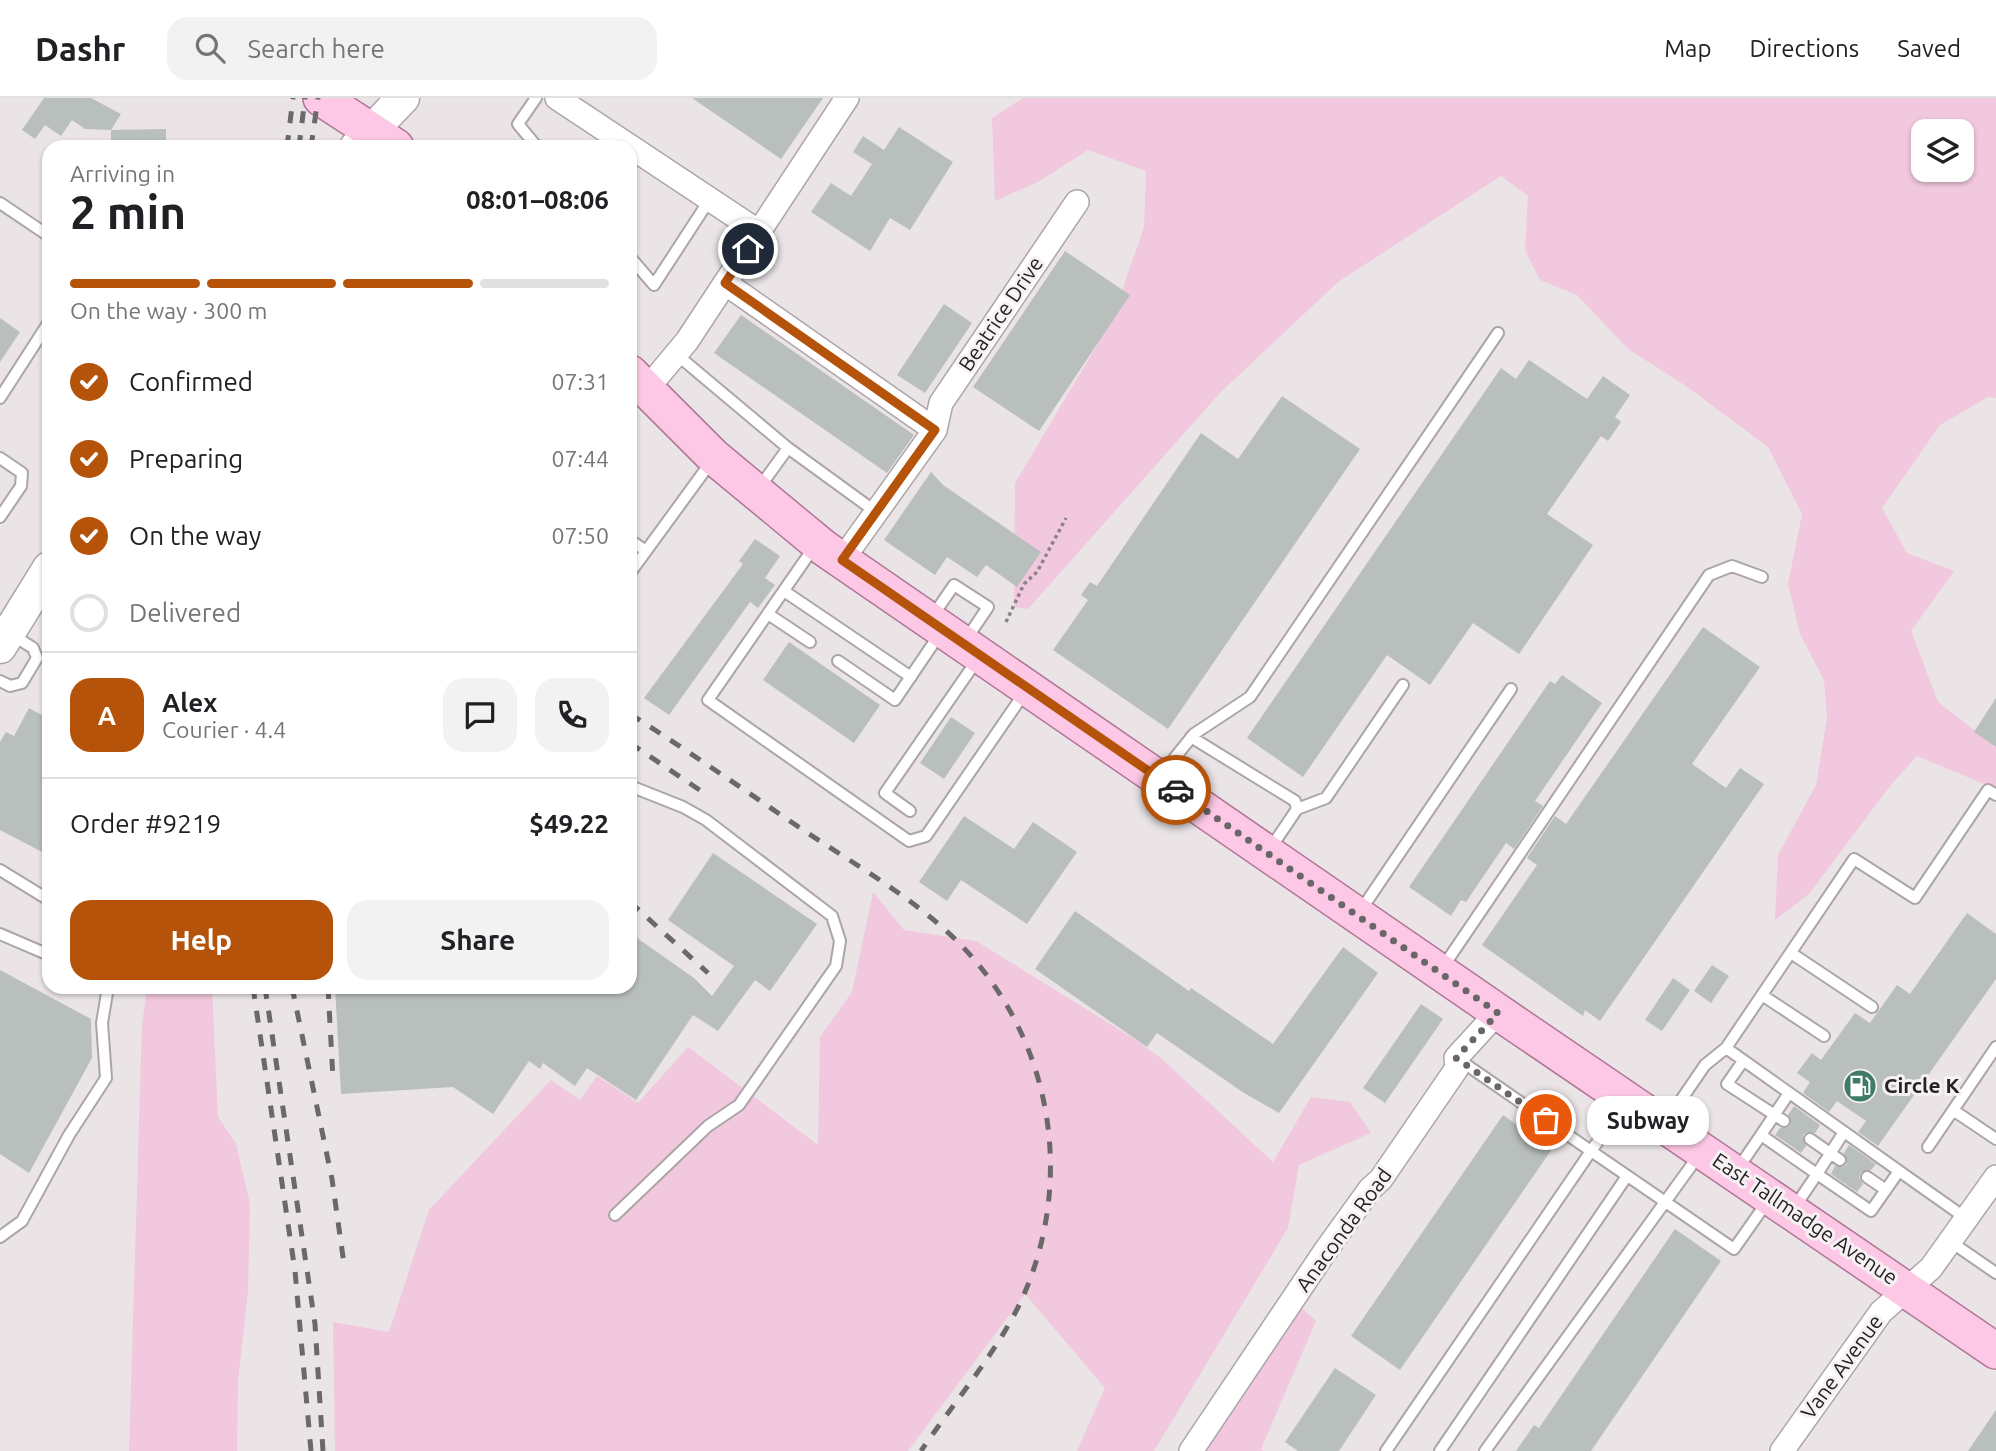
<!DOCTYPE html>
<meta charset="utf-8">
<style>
body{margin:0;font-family:Ubuntu,sans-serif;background:#f2f2f2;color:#202124;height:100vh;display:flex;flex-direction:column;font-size:26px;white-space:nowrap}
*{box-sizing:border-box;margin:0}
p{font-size:23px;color:#757577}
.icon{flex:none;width:38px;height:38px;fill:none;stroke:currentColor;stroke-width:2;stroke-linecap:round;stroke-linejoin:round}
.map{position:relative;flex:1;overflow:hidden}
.drawer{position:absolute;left:42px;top:42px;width:595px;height:854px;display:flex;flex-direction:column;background:#fff;border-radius:21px;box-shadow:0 2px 5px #0004}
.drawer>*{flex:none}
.fabs{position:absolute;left:1911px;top:21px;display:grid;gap:14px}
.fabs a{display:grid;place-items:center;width:63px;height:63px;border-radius:14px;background:#fff;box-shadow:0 2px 5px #0004;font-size:35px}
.pin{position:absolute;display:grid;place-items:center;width:60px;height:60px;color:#fff;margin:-30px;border:4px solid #fff;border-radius:50%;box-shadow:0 2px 7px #0007}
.courier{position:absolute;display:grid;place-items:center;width:70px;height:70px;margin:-35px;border:5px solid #b45309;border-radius:50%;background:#fff;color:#222;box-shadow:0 2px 9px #0007}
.bubble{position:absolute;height:49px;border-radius:21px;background:#fff;box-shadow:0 2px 5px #0004;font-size:23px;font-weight:700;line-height:49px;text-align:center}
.head em{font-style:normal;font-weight:700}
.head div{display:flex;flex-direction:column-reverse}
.head{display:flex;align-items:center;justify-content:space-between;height:119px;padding:0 28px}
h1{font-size:46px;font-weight:700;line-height:52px}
.bar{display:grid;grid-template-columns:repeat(4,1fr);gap:10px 7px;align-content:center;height:84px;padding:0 28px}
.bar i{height:9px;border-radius:5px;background:#e0e0e0}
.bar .active{background:#b45309}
.bar p{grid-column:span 4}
.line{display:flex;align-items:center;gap:18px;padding:0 28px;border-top:2px solid #e0e0e0}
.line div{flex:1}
.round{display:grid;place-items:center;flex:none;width:74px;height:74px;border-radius:21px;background:#f2f2f2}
ol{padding:0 28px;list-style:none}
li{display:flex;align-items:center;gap:21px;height:77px}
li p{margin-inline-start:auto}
li .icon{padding:7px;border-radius:50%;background:#b45309;color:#fff;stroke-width:4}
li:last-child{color:#757577}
li i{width:38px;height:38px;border:4px solid #e0e0e0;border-radius:50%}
.button{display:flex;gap:14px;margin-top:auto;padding:14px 28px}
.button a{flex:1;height:80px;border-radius:21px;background:#b45309;color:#fff;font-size:28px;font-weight:700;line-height:80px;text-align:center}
.button a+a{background:#f2f2f2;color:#202124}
header{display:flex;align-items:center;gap:42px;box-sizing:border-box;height:98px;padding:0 35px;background:#fff;border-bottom:2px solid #e0e0e0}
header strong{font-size:33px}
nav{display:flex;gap:38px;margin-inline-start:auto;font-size:24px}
.search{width:490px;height:63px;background:#f2f2f2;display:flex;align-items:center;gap:18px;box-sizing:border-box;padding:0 24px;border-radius:21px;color:#757577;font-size:26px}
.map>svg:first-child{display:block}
.green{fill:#f1c8dd;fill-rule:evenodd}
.building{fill:#b9bfbc}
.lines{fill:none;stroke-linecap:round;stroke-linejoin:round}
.lane-casing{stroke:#aba5a8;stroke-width:14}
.street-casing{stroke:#aba5a8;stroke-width:26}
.secondary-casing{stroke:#aba5a8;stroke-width:35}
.primary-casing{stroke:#af7695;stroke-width:38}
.path{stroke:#898587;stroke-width:3.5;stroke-dasharray:3.5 3.5;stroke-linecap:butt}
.lane{stroke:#fff;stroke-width:10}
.street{stroke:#fff;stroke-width:23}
.secondary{stroke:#fff;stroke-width:32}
.primary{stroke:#fcc8e5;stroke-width:35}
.rail{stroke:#6b686a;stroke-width:5;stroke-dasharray:12 12;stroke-linecap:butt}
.done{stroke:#696668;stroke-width:7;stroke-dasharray:0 12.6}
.route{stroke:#b45309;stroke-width:9}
.labels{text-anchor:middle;stroke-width:6;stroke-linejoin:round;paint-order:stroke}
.street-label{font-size:21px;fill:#242223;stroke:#f7f1f4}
.poi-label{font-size:21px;font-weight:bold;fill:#242223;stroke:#f7f1f4;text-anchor:start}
</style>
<header>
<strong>Dashr</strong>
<div class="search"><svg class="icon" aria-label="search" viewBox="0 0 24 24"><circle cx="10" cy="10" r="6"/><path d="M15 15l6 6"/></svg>Search here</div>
<nav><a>Map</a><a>Directions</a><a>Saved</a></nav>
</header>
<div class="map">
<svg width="1996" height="1353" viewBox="0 0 1996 1353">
<rect width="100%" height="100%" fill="#eae4e7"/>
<path class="green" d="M1023 0H1996V300L1988 299 1940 327 1882 410 1907 455 1954 473 1911 533 1938 604 1996 649V691L1917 658 1890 688 1809 796 1775 822 1778 757 1816 687 1827 620 1824 582 1800 536 1788 486 1802 416 1768 349 1686 288 1628 251 1577 197 1540 182 1525 152 1528 98 1501 78 1338 184 1219 296 1028 511 1014 509 1015 385 1112 222 1144 129 1146 73 1088 52 1038 84 995 103 992 20ZM1923 33H1962V72H1923Z
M873 794 904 832 976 843 1136 942 1162 961 1273 1064 1311 999 1350 1004 1371 1035 1299 1067 1288 1130 1154 1353H1077L1105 1290 1025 1196 908 1353H335L333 1224 389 1234 429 1112 551 982 580 1002 597 978 638 1005 688 949 818 1047 820 939 852 894Z
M147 889H212L218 1019 236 1046 250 1106 248 1193 238 1283 237 1353H129L142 927Z
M1298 1207 1316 1223 1261 1351 1264 1353H1200Z"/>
<path class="building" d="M44 0H91L121 16 111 32 85 31 72 22 61 38 45 27 35 41 22 32Z
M692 0H823L781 61Z
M899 29 953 64 910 132 890 120 870 153 811 114 831 85 851 98 872 66 853 54 863 38 884 52Z
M166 31V49H111V32Z
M1065 153 1130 197 1039 333 973 289Z
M944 206 972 225 925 295 897 277Z
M741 217 914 337 887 375 714 255Z
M0 220 20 234 0 264Z
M1529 262 1587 301 1603 278 1630 297 1615 319 1621 324 1608 343 1601 338 1547 416 1593 447 1519 556 1473 525 1430 587 1387 557 1303 679 1247 640 1501 270 1516 281Z
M1282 298 1360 351 1168 631 1053 552 1088 502 1081 497 1090 484 1097 488 1201 335 1238 361Z
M931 374 943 387 1041 454 1017 489 986 467 977 479 947 459 935 477 884 442Z
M755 441 780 458 765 480 775 487 758 510 750 504 669 617 644 600 743 466 739 463Z
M1703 529 1760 569 1692 666 1726 690 1740 670 1764 686 1600 923 1585 912 1583 918 1482 847 1537 767 1527 760 1555 718 1566 726Z
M789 544 880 607 854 645 763 582Z
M1562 577 1602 605 1535 703 1543 708 1514 751 1506 745 1466 804 1461 802 1451 818 1409 789 1550 583 1555 586Z
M1996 600V649L1974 634Z
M29 610 49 621V747L44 755 0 732V644L6 634 14 638Z
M951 619 975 635 944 681 920 665Z
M964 718 1014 751 1033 724 1077 754 1027 826 961 782 947 803 919 784Z
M713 755 817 826 770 893 755 882 718 933 693 917 636 1002 587 970 575 988 543 965 540 971 529 963 493 1016 453 989 341 996 335 889H630V835L694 880 712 898 734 868 668 822Z
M1075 813 1189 893 1191 890 1273 946 1343 849 1378 875 1279 1015 1244 995 1157 935 1147 949 1035 871Z
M1967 815 1996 836V881L1878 1048 1858 1034 1866 1023 1837 1003 1829 1014 1803 995 1810 984 1797 975 1812 955 1821 962 1855 915 1870 925 1897 887 1910 896Z
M1712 867 1729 878 1711 905 1694 893Z
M0 872 91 921 92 960 29 1075 0 1056Z
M1673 880 1690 892 1662 933 1645 922Z
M1421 906 1443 921 1385 1005 1363 990Z
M1794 1008 1820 1027 1815 1035 1807 1034 1803 1037 1806 1048 1801 1055 1775 1037 1780 1030 1790 1028 1788 1017Z
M1503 1017 1552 1051 1400 1272 1351 1238Z
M1849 1047 1876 1066 1871 1072 1861 1074 1859 1079 1863 1086 1857 1094 1831 1076 1835 1068 1843 1069 1847 1066 1844 1055Z
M1675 1131 1721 1163 1591 1353H1516L1534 1327 1539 1330Z
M1335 1270 1376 1297 1339 1353H1298L1285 1344Z
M1996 1312V1353H1968Z"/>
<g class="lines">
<defs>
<path id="lane" d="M536 0 518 26 537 49
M0 105 49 138
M630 159 654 187 710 101
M676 256 788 350 876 414
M0 300 49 224
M0 360 22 375 21 388 0 419
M759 390 788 350
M630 442 646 453
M814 449 708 602 909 743 926 738 1025 594
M630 475 711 364
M784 493 911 579
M768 516 810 544
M932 519 954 487 988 509 965 543
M838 563 895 602 941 534
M0 583 10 588 22 585 37 560 33 550 11 536
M1191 639 1295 703 1297 711 1270 751
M1160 678 1194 636 1250 599 1498 235
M1297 711 1326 700 1403 587
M910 713 885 695 977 562
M0 772 49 802
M1361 812 1511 591
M0 836 49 857
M1791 855 1872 909
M1443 869 1709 477 1732 468 1762 479
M1762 897 1824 938
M1726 950 1899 1073
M1743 963 1727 986 1784 1023
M1624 1007 1591 1053 1734 1151 1767 1104
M1953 1012 1996 1041
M1666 1024 1705 967 1726 950 1854 761 1915 800 1988 692 1996 697
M1844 1034 1817 1076 1871 1113 1899 1073 1967 1121
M1761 1037 1789 995
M1810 1041 1840 1062
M1928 1049 1996 949
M1737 1072 1761 1037 1817 1076 1794 1110
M1867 1079 1886 1092
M615 1117 708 1028 739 1007 836 868 840 843 832 818 706 722 683 709 630 688
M0 1139 22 1123 69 1037 106 980 102 925 108 889
M1951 1144 1996 1175
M1386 1353 1591 1053 1458 961
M1440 1353 1627 1078
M1485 1353 1699 1057"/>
<path id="street" d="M557 0 759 134
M725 185 935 332
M646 292 687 243 847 0
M842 462 935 332 941 305 1077 104
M1191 1353 1326 1152 1370 1091 1381 1081 1457 970 1456 960 1498 914
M1782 1353 1881 1214 1931 1170 1996 1079"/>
<path id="secondary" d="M356 49 403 0
M0 549 49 470"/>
<path id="primary" d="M321 0 396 49
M630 275 714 359 824 450 1498 914 1996 1253"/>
</defs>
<use href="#lane" class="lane-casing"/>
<use href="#street" class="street-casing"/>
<use href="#secondary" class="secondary-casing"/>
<use href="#primary" class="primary-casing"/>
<path class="path" d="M1006 524 1024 486 1037 474 1066 420"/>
<use href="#lane" class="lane"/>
<use href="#street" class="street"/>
<use href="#secondary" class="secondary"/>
<use href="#primary" class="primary"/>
<path class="rail" d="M287 49 293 0
M299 49 305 0
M311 49 318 0
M630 616C690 654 747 694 806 734 856 767 913 800 956 842 1049 934 1076 1073 1025 1194 1003 1247 954 1304 921 1353
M630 645 707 697
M630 804 708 875
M253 889 295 1173 311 1353
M265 889 315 1226 323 1353
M292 889 332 1081 344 1166
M328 889 333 981"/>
</g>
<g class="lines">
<path class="done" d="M1176 692 1498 915 1456 960 1546 1022"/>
<path class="route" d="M748 151 725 185 935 332 842 462 1176 692"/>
</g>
<defs>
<symbol id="fuel-disc" viewBox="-11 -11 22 22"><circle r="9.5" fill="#3e7c68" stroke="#f7f1f4"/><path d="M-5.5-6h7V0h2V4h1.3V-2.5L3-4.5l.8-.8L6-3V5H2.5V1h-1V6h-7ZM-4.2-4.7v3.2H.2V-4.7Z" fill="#fff"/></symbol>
</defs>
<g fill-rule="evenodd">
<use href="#fuel-disc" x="1841" y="969" width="38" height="38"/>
</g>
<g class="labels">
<g class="street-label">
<text transform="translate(1001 216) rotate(-56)" y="7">Beatrice Drive</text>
<text transform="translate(1805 1121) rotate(34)" y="7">East Tallmadge Avenue</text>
<text transform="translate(1344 1132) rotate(-54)" y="7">Anaconda Road</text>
<text transform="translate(1842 1269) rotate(-54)" y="7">Vane Avenue</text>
</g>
<g class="poi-label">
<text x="1884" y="995">Circle K</text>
</g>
</g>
</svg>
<div class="fabs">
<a><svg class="icon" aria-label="layers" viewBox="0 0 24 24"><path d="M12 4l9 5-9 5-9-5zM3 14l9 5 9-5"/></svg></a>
</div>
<div class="pin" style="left:1546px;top:1022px;background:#ea580c"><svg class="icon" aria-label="bag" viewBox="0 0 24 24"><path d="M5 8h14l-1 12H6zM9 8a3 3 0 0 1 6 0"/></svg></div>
<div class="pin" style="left:748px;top:151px;background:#1f2937"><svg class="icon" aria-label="home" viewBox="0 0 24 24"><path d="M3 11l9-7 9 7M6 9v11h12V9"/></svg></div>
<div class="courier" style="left:1176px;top:692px"><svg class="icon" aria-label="car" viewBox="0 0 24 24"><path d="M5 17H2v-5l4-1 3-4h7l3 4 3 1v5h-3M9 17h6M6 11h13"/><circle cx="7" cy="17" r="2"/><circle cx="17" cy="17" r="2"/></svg></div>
<div class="bubble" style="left:1587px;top:998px;width:122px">Subway</div>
<section class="drawer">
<div class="head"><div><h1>2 min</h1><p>Arriving in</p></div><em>08:01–08:06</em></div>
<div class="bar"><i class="active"></i><i class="active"></i><i class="active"></i><i></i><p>On the way · 300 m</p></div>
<ol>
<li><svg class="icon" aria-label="check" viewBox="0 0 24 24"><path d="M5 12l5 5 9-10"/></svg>Confirmed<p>07:31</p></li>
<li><svg class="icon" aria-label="check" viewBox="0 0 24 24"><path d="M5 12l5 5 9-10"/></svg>Preparing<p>07:44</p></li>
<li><svg class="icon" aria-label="check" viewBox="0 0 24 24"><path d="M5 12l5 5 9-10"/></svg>On the way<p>07:50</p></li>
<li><i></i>Delivered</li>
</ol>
<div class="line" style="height:126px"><b class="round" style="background:#b45309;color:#fff">A</b><div><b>Alex</b><p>Courier · 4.4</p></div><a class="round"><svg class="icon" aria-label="chat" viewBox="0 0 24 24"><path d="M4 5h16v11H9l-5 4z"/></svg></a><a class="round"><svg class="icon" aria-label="phone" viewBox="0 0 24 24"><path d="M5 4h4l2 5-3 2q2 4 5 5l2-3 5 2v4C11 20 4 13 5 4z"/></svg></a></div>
<div class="line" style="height:91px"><div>Order #9219</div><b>$49.22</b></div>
<div class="button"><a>Help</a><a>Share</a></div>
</section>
</div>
